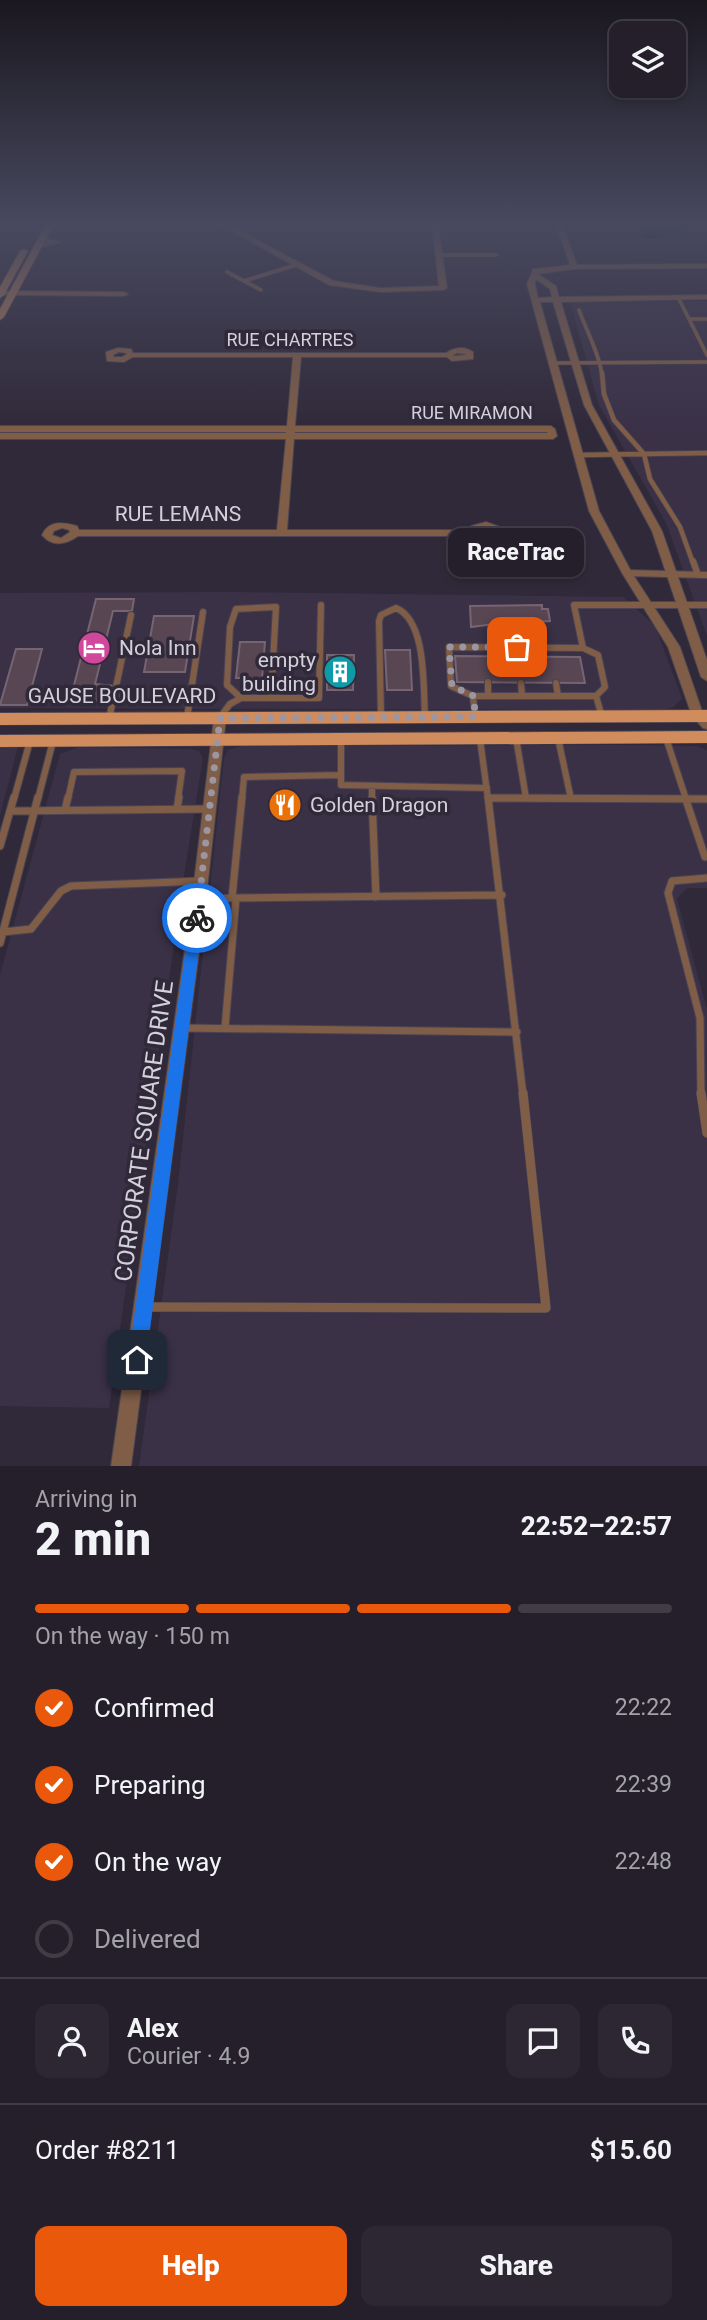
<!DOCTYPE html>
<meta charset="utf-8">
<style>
body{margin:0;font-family:Roboto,sans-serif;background:#2c2733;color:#f1f3f6;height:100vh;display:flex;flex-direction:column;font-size:26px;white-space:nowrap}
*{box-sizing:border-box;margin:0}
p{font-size:23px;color:#a3a2a9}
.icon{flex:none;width:38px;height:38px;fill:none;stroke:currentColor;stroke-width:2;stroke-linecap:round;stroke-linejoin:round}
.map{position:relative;height:1466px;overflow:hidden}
.panel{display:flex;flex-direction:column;background:#241f2b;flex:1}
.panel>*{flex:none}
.fabs{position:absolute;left:609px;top:21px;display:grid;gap:14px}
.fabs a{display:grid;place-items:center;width:77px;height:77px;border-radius:14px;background:#241f2b;box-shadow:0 4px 10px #0003,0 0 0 2px #413d47;font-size:35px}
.pin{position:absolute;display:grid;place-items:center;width:60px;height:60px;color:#fff;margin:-30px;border-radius:14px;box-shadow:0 4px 10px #0006}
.courier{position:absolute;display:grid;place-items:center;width:70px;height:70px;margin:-35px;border:5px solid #1a73e8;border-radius:50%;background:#fff;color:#222;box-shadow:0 2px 9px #0007}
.bubble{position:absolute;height:49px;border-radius:14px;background:#241f2b;box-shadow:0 4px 10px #0003,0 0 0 2px #413d47;font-size:23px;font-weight:800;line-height:49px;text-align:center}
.head em{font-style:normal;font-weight:800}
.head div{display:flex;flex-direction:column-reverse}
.head{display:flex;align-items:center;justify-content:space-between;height:119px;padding:0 35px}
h1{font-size:46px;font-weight:800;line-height:52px}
.bar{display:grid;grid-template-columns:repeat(4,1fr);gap:10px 7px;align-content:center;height:84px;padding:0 35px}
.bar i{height:9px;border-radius:5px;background:#413d47}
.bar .active{background:#ea580c}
.bar p{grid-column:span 4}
.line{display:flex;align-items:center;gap:18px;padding:0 35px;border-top:2px solid #413d47}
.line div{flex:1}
.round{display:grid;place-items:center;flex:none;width:74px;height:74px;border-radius:14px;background:#2c2733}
ol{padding:0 35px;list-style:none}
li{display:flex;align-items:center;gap:21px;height:77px}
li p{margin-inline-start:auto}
li .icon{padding:7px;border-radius:50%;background:#ea580c;color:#fff;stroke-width:4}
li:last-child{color:#a3a2a9}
li i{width:38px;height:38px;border:4px solid #413d47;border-radius:50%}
.primary-button{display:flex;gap:14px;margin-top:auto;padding:14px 35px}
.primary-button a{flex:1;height:80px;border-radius:14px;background:#ea580c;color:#fff;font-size:28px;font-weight:800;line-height:80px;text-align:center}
.primary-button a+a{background:#2c2733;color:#f1f3f6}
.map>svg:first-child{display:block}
.built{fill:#3a3147}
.water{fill:#001720}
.building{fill:#584653;stroke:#776472;stroke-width:2}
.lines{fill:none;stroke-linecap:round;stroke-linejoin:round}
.lane-far4-casing{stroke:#4a4453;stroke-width:4.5}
.lane-far3-casing{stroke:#4a4453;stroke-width:6}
.lane-far2-casing{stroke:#4a4453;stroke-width:8}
.lane-far1-casing{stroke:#4a4453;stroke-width:9}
.lane-casing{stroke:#4a4453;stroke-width:10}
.street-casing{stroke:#4a4453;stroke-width:2}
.secondary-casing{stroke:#4a4453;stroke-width:2}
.primary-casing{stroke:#4a4453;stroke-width:1}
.lane-far4{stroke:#7f5d47;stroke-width:3.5}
.lane-far3{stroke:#7f5d47;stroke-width:4.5}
.lane-far2{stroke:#7f5d47;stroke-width:6}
.lane-far1{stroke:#7f5d47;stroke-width:7}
.lane{stroke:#7f5d47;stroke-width:9}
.street{fill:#7f5d47;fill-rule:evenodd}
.secondary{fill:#ad7854;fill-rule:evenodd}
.primary{fill:#d08c5d;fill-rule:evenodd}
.route{fill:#1a73e8}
.done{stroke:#9b96a2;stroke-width:7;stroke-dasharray:0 12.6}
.labels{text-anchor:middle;stroke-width:7;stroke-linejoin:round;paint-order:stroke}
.far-street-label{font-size:18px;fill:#d4d0db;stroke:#302939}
.street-label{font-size:21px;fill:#d4d0db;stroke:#302939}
.poi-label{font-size:21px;fill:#d4d0db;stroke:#302939;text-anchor:start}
.near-street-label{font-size:24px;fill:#d4d0db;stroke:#302939}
</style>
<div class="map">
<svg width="707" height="1466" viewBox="0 0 707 1466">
<rect width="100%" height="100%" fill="#302939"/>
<path class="built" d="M707 301V636L666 523 599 405 570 302Z
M228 592 623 597 655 626 682 698 674 707 664 710 0 708V593Z
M613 745 697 746 707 750V888H687L677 899 707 1009V1466H139L178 1184 224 758 228 750 242 746Z
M0 747H18L0 815Z
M79 747 191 749 199 751 203 758 181 894 109 1408 0 1406V975L60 754Z"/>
<path class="water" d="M636 224H693C682 235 652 244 640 235L646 230Z"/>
<path class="building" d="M96 599H134L132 611H113L95 684 124 687 121 700 70 701Z
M542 605V609H548L550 621 519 623 520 629H503L502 623 471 627 470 606Z
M154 616H194L185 672H144Z
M240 642H265L262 678H236Z
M16 649H42L27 705H0Z
M385 650H410L412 690H387Z
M327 655H354L353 690H327Z
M455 656 580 657 585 683 457 682Z"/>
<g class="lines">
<defs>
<path id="lane-far4" d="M439 255H496
M227 272 261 290
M244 281 296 265
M678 297 707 355
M579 310C587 332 599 353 602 375
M689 319H707
M554 363 707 362"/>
<path id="lane-far3" d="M602 373 604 394 614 420 644 454 650 479 680 527 693 563
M579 455 707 453"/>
<path id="lane-far2" d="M693 561 698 575
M627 573 707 575
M488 682V696
M521 683 522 696
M556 683 558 696
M116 687 131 615
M473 696H596
M241 698 227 685 230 627 236 609 276 607 271 698
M221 716 230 704 241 698H319L321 605
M475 716 473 696 451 686 449 647 583 648
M381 717 379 621 381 615 396 608C427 621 423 687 425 717
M602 717 596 696 605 687 598 655 583 648 574 605H707
M187 718 203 612
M109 719 113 700
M516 738 526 798
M558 738 571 799
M666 738 686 799
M341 739V785L487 788
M480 739 488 799
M372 786V799
M489 798 614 799
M14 799 30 741
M38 799 53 741
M68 799 74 772 182 771 178 799
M242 799 244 777 341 775"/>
<path id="lane-far1" d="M372 797 376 897
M488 797 523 1095
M685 797 705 857
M489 798 707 799
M177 809 179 797
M65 810 68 797
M10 811 209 809
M0 846 14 797
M232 898 502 895
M199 899 232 898 242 797
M3 932 31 929 61 891 71 886 201 881
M0 943 38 797
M182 1028 517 1032
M225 1028 236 898
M701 1095 700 1018 668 893 672 881 707 878"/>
<path id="lane" d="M701 1093 707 1133
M147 1307 546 1308 523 1093"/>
<path id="street" d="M219 224H227L334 281 380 288 439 286 432 224H438L447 288 443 290 380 292 329 285Z
M556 224H562L577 265 707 264V268L574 269 538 274 556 286 559 297 707 295V299L561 302 592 405 662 531 707 660V681L701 677 652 531 584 405 553 302H540L599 511 632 573 680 647 703 714 707 718V729L703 728 692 716 668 647 622 573 589 511 527 284 533 269 570 265ZM536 279 550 289 552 297 538 298 535 284Z
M41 237 61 242 34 249V247L49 242 39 240V238Z
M0 291 124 292 128 294 124 296 1 295Z
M118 348 131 349 133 353H446C455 347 465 346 473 352V359L452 361 447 357H301L295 426H551L555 429 557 436 553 439H294L287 530H470L471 526 486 522 503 528 504 530 502 540 486 544 469 536H78C66 545 52 547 42 535 49 520 62 522 77 526L79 530H277L286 439H0V433H286V432H0V426H287L293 357H133L124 362 107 361 106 352ZM119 352 126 353 127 354 122 357H114L113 355ZM457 353 465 354 466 355 454 356 453 355ZM295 432H547L548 433H295ZM62 528 69 530 70 532 61 538 52 535 54 531ZM485 528 494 531 493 536 487 538 479 535 480 530Z
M220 714 226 718 206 899 131 1466H111L192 899 214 718Z"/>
<path id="secondary" d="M46 224H54L4 317 0 320V309Z
M24 249 28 251 4 295 0 298V287L20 251Z"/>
<path id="primary" d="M707 710V722L0 725V713Z
M707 731V743L0 747V735Z"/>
</defs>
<use href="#lane-far4" class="lane-far4-casing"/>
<use href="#lane-far3" class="lane-far3-casing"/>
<use href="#lane-far2" class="lane-far2-casing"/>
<use href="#lane-far1" class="lane-far1-casing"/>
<use href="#lane" class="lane-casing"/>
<use href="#street" class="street-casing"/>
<use href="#secondary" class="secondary-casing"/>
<use href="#primary" class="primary-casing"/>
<use href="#lane-far4" class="lane-far4"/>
<use href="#lane-far3" class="lane-far3"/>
<use href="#lane-far2" class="lane-far2"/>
<use href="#lane-far1" class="lane-far1"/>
<use href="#lane" class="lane"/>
<use href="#street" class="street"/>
<use href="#secondary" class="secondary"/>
<use href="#primary" class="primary"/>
</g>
<linearGradient id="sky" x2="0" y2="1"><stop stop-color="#1a171f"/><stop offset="0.52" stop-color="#48495f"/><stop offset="1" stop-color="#48495f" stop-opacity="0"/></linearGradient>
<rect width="707" height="430" fill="url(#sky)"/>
<path class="route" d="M197 913 203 918 146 1360 144 1366 137 1369 131 1366 128 1360 190 918Z"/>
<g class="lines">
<path class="done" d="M197 918 220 718 475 717 474 696 452 686 449 647H517"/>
</g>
<defs>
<symbol id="hotel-disc" viewBox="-11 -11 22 22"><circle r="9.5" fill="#d1479c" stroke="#302939"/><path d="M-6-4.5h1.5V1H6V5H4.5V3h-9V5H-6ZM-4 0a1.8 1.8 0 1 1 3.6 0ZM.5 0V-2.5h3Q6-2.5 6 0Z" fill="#fff"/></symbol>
<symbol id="building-disc" viewBox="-11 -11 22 22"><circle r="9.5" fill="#0f9aa8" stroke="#302939"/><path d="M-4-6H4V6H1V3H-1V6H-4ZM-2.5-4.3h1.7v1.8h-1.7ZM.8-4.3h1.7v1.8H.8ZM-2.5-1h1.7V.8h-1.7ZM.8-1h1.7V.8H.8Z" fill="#fff"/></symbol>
<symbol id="restaurant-disc" viewBox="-11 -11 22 22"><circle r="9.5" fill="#e8710a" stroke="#302939"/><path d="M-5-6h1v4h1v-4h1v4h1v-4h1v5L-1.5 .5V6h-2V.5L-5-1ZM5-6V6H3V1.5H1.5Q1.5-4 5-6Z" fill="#fff"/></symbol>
</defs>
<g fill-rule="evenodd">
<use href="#hotel-disc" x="75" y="629" width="38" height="38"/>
<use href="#building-disc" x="321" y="653" width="38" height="38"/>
<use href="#restaurant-disc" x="266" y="786" width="38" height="38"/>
</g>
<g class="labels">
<g class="far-street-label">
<text x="290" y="346">RUE CHARTRES</text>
<text x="472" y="419">RUE MIRAMON</text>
</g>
<g class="street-label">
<text x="178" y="521">RUE LEMANS</text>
<text x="122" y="703">GAUSE BOULEVARD</text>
</g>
<g class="poi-label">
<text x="119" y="655">Nola Inn</text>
<text x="316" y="667" text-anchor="end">empty<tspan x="316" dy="24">building</tspan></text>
<text x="310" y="812">Golden Dragon</text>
</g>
<g class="near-street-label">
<text transform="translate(144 1131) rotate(-82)" y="8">CORPORATE SQUARE DRIVE</text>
</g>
</g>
</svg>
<div class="fabs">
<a><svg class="icon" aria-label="layers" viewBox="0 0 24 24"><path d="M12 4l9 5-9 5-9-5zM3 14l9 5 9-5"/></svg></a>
</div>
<div class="pin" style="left:517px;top:647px;background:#ea580c"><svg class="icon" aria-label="bag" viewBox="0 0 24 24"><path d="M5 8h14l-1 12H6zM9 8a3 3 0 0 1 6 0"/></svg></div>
<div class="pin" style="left:137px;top:1360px;background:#1f2937"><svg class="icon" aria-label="home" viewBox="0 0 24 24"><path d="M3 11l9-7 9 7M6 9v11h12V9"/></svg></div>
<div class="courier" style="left:197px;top:918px"><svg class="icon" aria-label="bike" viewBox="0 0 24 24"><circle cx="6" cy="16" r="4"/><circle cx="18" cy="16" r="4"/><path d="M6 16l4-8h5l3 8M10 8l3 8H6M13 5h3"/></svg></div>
<div class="bubble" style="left:448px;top:528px;width:136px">RaceTrac</div>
</div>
<section class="panel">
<div class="head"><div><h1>2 min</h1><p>Arriving in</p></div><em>22:52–22:57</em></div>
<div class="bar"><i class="active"></i><i class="active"></i><i class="active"></i><i></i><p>On the way · 150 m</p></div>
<ol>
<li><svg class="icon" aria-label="check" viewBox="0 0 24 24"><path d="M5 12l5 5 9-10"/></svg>Confirmed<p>22:22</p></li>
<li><svg class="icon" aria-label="check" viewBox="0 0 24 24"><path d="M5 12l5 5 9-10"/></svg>Preparing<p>22:39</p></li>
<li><svg class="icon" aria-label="check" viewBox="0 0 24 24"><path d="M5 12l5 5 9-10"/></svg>On the way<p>22:48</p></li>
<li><i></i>Delivered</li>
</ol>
<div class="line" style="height:126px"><a class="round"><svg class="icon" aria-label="person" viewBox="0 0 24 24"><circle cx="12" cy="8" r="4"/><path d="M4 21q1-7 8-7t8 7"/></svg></a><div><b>Alex</b><p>Courier · 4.9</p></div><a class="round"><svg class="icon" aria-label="chat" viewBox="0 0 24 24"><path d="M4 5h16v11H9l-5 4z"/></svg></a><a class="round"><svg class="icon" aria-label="phone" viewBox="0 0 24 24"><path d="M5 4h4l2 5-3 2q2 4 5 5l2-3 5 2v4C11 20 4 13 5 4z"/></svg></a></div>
<div class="line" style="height:91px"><div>Order #8211</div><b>$15.60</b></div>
<div class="primary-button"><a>Help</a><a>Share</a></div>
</section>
